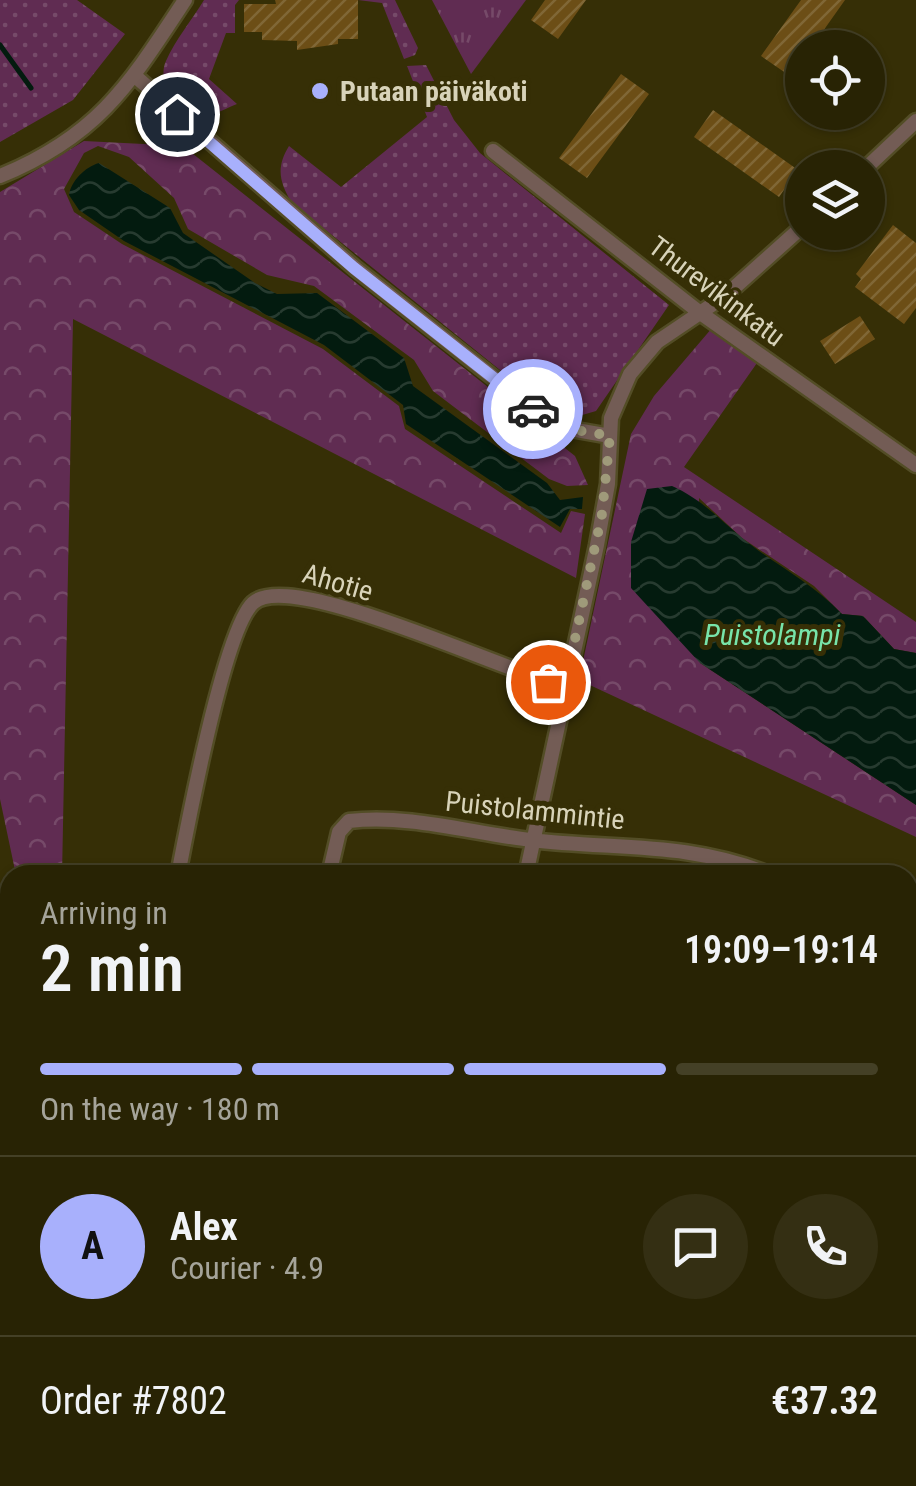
<!DOCTYPE html>
<meta charset="utf-8">
<style>
body{margin:0;font-family:"Roboto Condensed",sans-serif;background:#342f13;color:#f1f3f6;height:100vh;display:flex;flex-direction:column;font-size:38px;white-space:nowrap}
*{box-sizing:border-box;margin:0}
p{font-size:32px;color:#a5a49a}
.icon{flex:none;width:55px;height:55px;fill:none;stroke:currentColor;stroke-width:2;stroke-linecap:round;stroke-linejoin:round}
.map{position:relative;flex:1;overflow:hidden}
.sheet{position:absolute;left:0px;top:865px;width:918px;height:622px;display:flex;flex-direction:column;background:#282304;border-radius:30px 30px 0 0;box-shadow:0 2px 8px #0004,0 0 0 2px #444026}
.sheet>*{flex:none}
.fabs{position:absolute;left:785px;top:30px;display:grid;gap:20px}
.fabs a{display:grid;place-items:center;width:100px;height:100px;border-radius:50%;background:#282304;box-shadow:0 2px 8px #0004,0 0 0 2px #444026;font-size:50px}
.pin{position:absolute;display:grid;place-items:center;width:85px;height:85px;color:#fff;margin:-42px;border:5px solid #fff;border-radius:50%;box-shadow:0 2px 10px #0007}
.courier{position:absolute;display:grid;place-items:center;width:100px;height:100px;margin:-50px;border:8px solid #a8b0fc;border-radius:50%;background:#fff;color:#222;box-shadow:0 2px 12px #0007}
.head em{font-style:normal;font-weight:600}
.head div{display:flex;flex-direction:column-reverse}
.head{display:flex;align-items:center;justify-content:space-between;height:170px;padding:0 40px}
h1{font-size:65px;font-weight:600;line-height:75px}
.bar{display:grid;grid-template-columns:repeat(4,1fr);gap:15px 10px;align-content:center;height:120px;padding:0 40px}
.bar i{height:12px;border-radius:8px;background:#444026}
.bar .on{background:#a8b0fc}
.bar p{grid-column:span 4}
.line{display:flex;align-items:center;gap:25px;padding:0 40px;border-top:2px solid #444026}
.line div{flex:1}
.round{display:grid;place-items:center;flex:none;width:105px;height:105px;border-radius:52px;background:#342f13}
.map>svg:first-child{display:block}
.grass{fill:url(#grass-tufts)}
.forest{fill:url(#forest-crowns)}
.park{fill:url(#park-dots)}
.water{fill:url(#water-waves)}
.lines{fill:none;stroke-linecap:round;stroke-linejoin:round}
.stream{stroke:#031b0f;stroke-width:5}
.building{fill:url(#building-hatch)}
.street-casing{stroke:#534d26;stroke-width:19}
.secondary-casing{stroke:#534d26;stroke-width:25}
.street{stroke:#735c55;stroke-width:14}
.secondary{stroke:#99756a;stroke-width:20}
.done{stroke:#9f9a7a;stroke-width:10;stroke-dasharray:0 18}
.route{stroke:#a8b0fc;stroke-width:12}
.poi-dot{fill:#a8b0fc;stroke:#362f06;stroke-width:4}
.labels{text-anchor:middle;stroke-width:10;stroke-linejoin:round;paint-order:stroke}
.poi-label{font-size:28px;font-weight:bold;fill:#d8d3b9;stroke:#362f06;text-anchor:start}
.street-label{font-size:28px;fill:#d8d3b9;stroke:#362f06}
.water-label{font-size:30px;font-style:italic;fill:#77e4aa;stroke:#362f06}
</style>
<div class="map">
<svg width="916" height="1486" viewBox="0 0 916 1486">
<defs>
<pattern id="grass-tufts" width="24" height="20" patternUnits="userSpaceOnUse" patternTransform="scale(2.5)"><rect width="24" height="20" fill="#602c52"/><path d="M3 7l-1-3M5 7V3M7 7l1-3M15 17l-1-3M17 17v-4M19 17l1-3" fill="none" stroke="#764a69"/></pattern>
<pattern id="forest-crowns" width="20" height="18" patternUnits="userSpaceOnUse" patternTransform="scale(2.5)"><rect width="20" height="18" fill="#602c52"/><path d="M2 6a3 3 0 1 1 6 0M12 15a3 3 0 1 1 6 0" fill="none" stroke="#764a69"/></pattern>
<pattern id="park-dots" width="8" height="8" patternUnits="userSpaceOnUse" patternTransform="scale(2.5)"><rect width="8" height="8" fill="#602c52"/><path d="M2 2h.1M6 6h.1" fill="none" stroke="#764a69" stroke-width="1.8" stroke-linecap="round"/></pattern>
<pattern id="water-waves" width="16" height="10" patternUnits="userSpaceOnUse" patternTransform="scale(2.5)"><rect width="16" height="10" fill="#031b0f"/><path d="M0 5q4-4 8 0t8 0" fill="none" stroke="#273b30"/></pattern>
<pattern id="building-hatch" width="6" height="6" patternUnits="userSpaceOnUse" patternTransform="scale(2.5)"><rect width="6" height="6" fill="#6c4e16"/><path d="M-1 1l2-2M0 6l6-6M5 7l2-2" fill="none" stroke="#806736"/></pattern>
</defs>
<rect width="100%" height="100%" fill="#362f06"/>
<path class="grass" d="M432 0H526L471 74Z"/>
<path class="forest" d="M84 141 183 146 575 456 588 485 567 486 549 479 433 391 414 360 314 286 267 275 188 229 174 198 129 157 98 146 84 153 64 189 74 212 122 244 323 349 399 406 405 429 561 533 571 511 585 514 576 578 73 319 62 875H16L0 799V192Z
M718 321 764 353 684 467 916 622V653L894 649 863 616 842 614 814 586 742 538 699 498 700 663 916 805V837L579 680 631 434 654 396Z
M0 1134 10 1164V1478H103L105 1486H0Z"/>
<path class="park" d="M0 0H77L125 34 73 100 0 142Z
M204 0H239L235 5V33H226L209 79 237 104C229 107 217 114 208 114 182 116 155 85 166 61 175 40 192 20 204 0Z
M358 0H395L418 48 415 55 404 59 382 3Z
M426 65 454 120 480 153 669 305 596 411 565 420 551 411 292 203C279 182 276 167 289 146L341 187 427 117 407 66Z
M803 1478H865L866 1486H755Z"/>
<path class="water" d="M99 163 170 208 183 233 255 283 277 294 317 293 404 358 413 386 547 483 560 500 583 497 582 509H570L560 527 406 424 403 405 324 345 124 241 79 210 69 195C71 181 85 167 99 163Z
M672 486C701 499 717 517 741 537 776 566 810 581 842 614L863 616 894 649 916 653V805L700 663 631 588V542L647 489Z"/>
<g class="lines">
<path class="stream" d="M0 45 31 88"/>
</g>
<path class="building" d="M275 0H358V39H338V44L297 50V41L262 40V32H244V4H276Z
M545 0H586L558 39 531 20Z
M801 0H845L811 48H802V59L790 76 761 56Z
M621 74 649 94 587 178 559 158Z
M713 110 798 170 779 197 694 137Z
M893 225 916 243V308L904 324 855 287 861 279 856 274Z
M860 316 875 339 835 364 820 341Z"/>
<g class="lines">
<defs>
<path id="street" d="M135 76 355 268 542 416 565 428 610 436
M493 151 699 312 916 465
M866 168 916 121
M0 176C98 136 129 85 185 0
M178 875C187 828 224 630 253 603 291 568 509 674 565 686
M329 875 339 832 349 821C409 814 471 833 531 840 616 850 688 841 771 875
M526 875 597 545 608 484 611 418 630 374 657 342 725 296 802 227
M908 935 916 940
M908 1158 916 1161
M908 1364 916 1347
M276 1478 277 1486
M445 1486 446 1478
M876 1486 877 1478"/>
<path id="secondary" d="M0 1045 10 1079
M119 1478 120 1486"/>
</defs>
<use href="#street" class="street-casing"/>
<use href="#secondary" class="secondary-casing"/>
<use href="#street" class="street"/>
<use href="#secondary" class="secondary"/>
</g>
<g class="lines">
<path class="done" d="M533 409 565 428 610 436 602 514 565 686 548 682"/>
<path class="route" d="M177 114 354 268 533 409"/>
</g>
<circle class="poi-dot" cx="320" cy="91" r="10"/>
<g class="labels">
<g class="poi-label">
<text x="340" y="101">Putaan päiväkoti</text>
</g>
<g class="street-label">
<text transform="translate(717 291) rotate(37)" y="10">Thurevikinkatu</text>
<text transform="translate(338 582) rotate(16)" y="10">Ahotie</text>
<text transform="translate(535 810) rotate(6)" y="10">Puistolammintie</text>
</g>
<g class="water-label">
<text x="772" y="645">Puistolampi</text>
</g>
</g>
</svg>
<div class="fabs">
<a><svg class="icon" aria-label="locate" viewBox="0 0 24 24"><circle cx="12" cy="12" r="6"/><path d="M12 2v4M12 18v4M2 12h4M18 12h4"/></svg></a>
<a><svg class="icon" aria-label="layers" viewBox="0 0 24 24"><path d="M12 4l9 5-9 5-9-5zM3 14l9 5 9-5"/></svg></a>
</div>
<div class="pin" style="left:548px;top:682px;background:#ea580c"><svg class="icon" aria-label="bag" viewBox="0 0 24 24"><path d="M5 8h14l-1 12H6zM9 8a3 3 0 0 1 6 0"/></svg></div>
<div class="pin" style="left:177px;top:114px;background:#1f2937"><svg class="icon" aria-label="home" viewBox="0 0 24 24"><path d="M3 11l9-7 9 7M6 9v11h12V9"/></svg></div>
<div class="courier" style="left:533px;top:409px"><svg class="icon" aria-label="car" viewBox="0 0 24 24"><path d="M5 17H2v-5l4-1 3-4h7l3 4 3 1v5h-3M9 17h6M6 11h13"/><circle cx="7" cy="17" r="2"/><circle cx="17" cy="17" r="2"/></svg></div>
<section class="sheet">
<div class="head"><div><h1>2 min</h1><p>Arriving in</p></div><em>19:09–19:14</em></div>
<div class="bar"><i class="on"></i><i class="on"></i><i class="on"></i><i></i><p>On the way · 180 m</p></div>
<div class="line" style="height:180px"><b class="round" style="background:#a8b0fc;color:#111">A</b><div><b>Alex</b><p>Courier · 4.9</p></div><a class="round"><svg class="icon" aria-label="chat" viewBox="0 0 24 24"><path d="M4 5h16v11H9l-5 4z"/></svg></a><a class="round"><svg class="icon" aria-label="phone" viewBox="0 0 24 24"><path d="M5 4h4l2 5-3 2q2 4 5 5l2-3 5 2v4C11 20 4 13 5 4z"/></svg></a></div>
<div class="line" style="height:130px"><div>Order #7802</div><b>€37.32</b></div>
</section>
</div>
